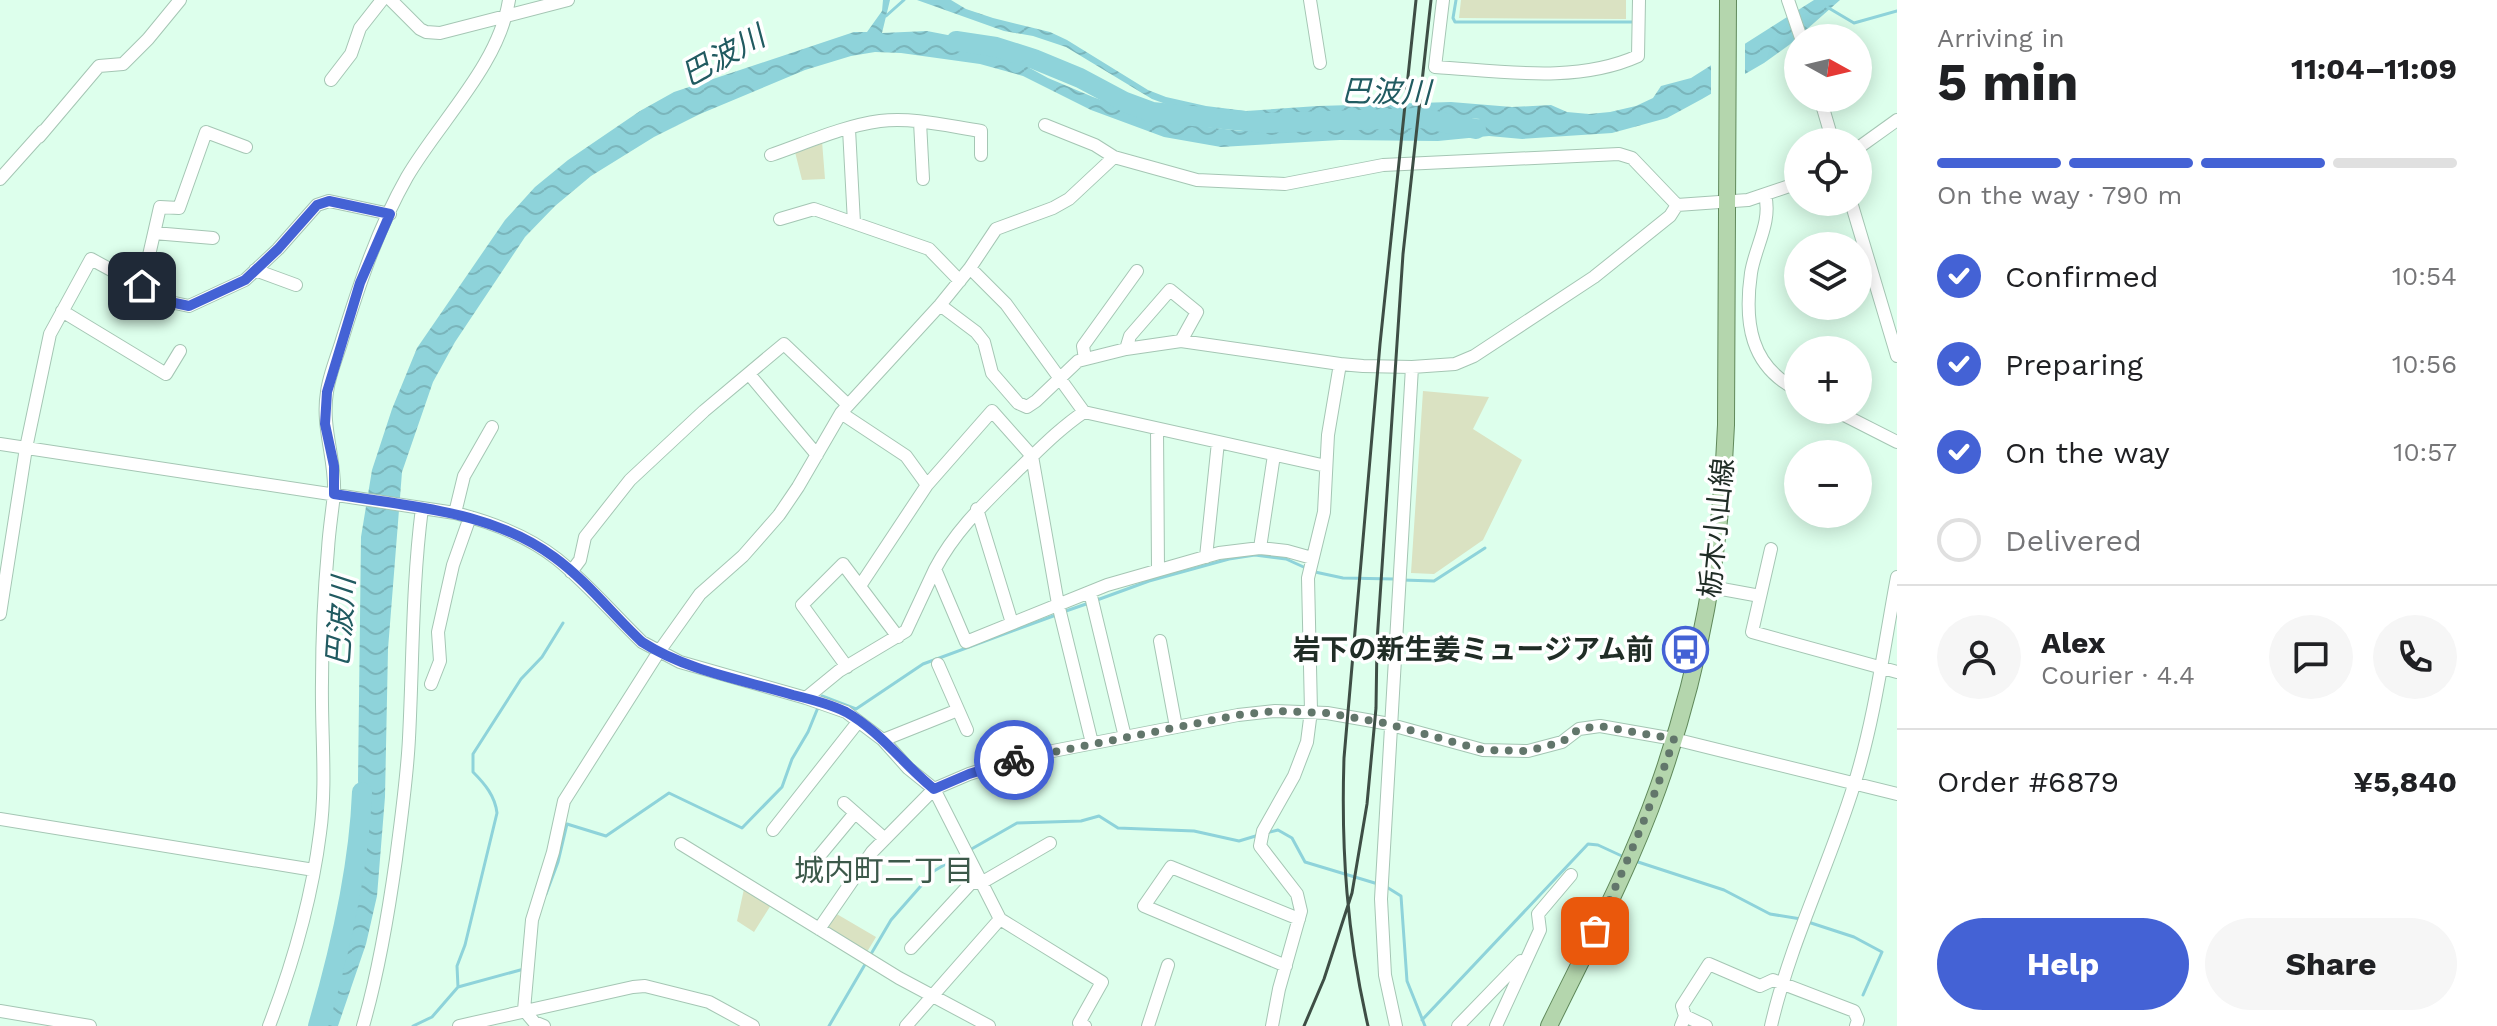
<!DOCTYPE html>
<meta charset="utf-8">
<style>
body{margin:0;font-family:"Work Sans","Noto Sans JP",sans-serif;background:#f6f6f6;color:#202124;height:100vh;display:flex;flex-direction:column;font-size:30px;white-space:nowrap}
*{box-sizing:border-box;margin:0}
p{font-size:26px;color:#757577}
.icon{flex:none;width:44px;height:44px;fill:none;stroke:currentColor;stroke-width:2;stroke-linecap:round;stroke-linejoin:round}
.map{position:relative;flex:1;overflow:hidden}
.panel{display:flex;flex-direction:column;background:#fff;width:600px}
.panel>*{flex:none}
.needle{width:52px;rotate:98deg}
.tools{position:absolute;left:1784px;top:24px;display:grid;gap:16px}
.tools a{display:grid;place-items:center;width:88px;height:88px;border-radius:50%;background:#fff;box-shadow:0 4px 20px #0003;font-size:40px}
.pin{position:absolute;display:grid;place-items:center;width:68px;height:68px;color:#fff;margin:-34px;border-radius:16px;box-shadow:0 4px 12px #0006}
.courier{position:absolute;display:grid;place-items:center;width:80px;height:80px;margin:-40px;border:6px solid #4462d5;border-radius:50%;background:#fff;color:#222;box-shadow:0 2px 10px #0007}
.headline em{font-style:normal;font-weight:700}
.headline div{display:flex;flex-direction:column-reverse}
.headline{display:flex;align-items:center;justify-content:space-between;height:136px;padding:0 40px}
h1{font-size:52px;font-weight:700;line-height:60px}
.bar{display:grid;grid-template-columns:repeat(4,1fr);gap:12px 8px;align-content:center;height:96px;padding:0 40px}
.bar i{height:10px;border-radius:6px;background:#e0e0e0}
.bar .current{background:#4462d5}
.bar p{grid-column:span 4}
.line{display:flex;align-items:center;gap:20px;padding:0 40px;border-top:2px solid #e0e0e0}
.line div{flex:1}
.round{display:grid;place-items:center;flex:none;width:84px;height:84px;border-radius:42px;background:#f6f6f6}
ol{padding:0 40px;list-style:none}
li{display:flex;align-items:center;gap:24px;height:88px}
li p{margin-inline-start:auto}
li .icon{padding:8px;border-radius:50%;background:#4462d5;color:#fff;stroke-width:4}
li:last-child{color:#757577}
li i{width:44px;height:44px;border:4px solid #e0e0e0;border-radius:50%}
.action{display:flex;gap:16px;margin-top:auto;padding:16px 40px}
.action a{flex:1;height:92px;border-radius:48px;background:#4462d5;color:#fff;font-size:32px;font-weight:700;line-height:92px;text-align:center}
.action a+a{background:#f6f6f6;color:#202124}
main{display:flex;flex:1;min-height:0}
.map>svg:first-child{display:block}
.green{fill:#dae2c2}
.water{fill:url(#water-waves)}
.pier{fill:#ddffec}
.lines{fill:none;stroke-linecap:round;stroke-linejoin:round}
.stream{stroke:#8ed3da;stroke-width:3}
.river{stroke:#8ed3da;stroke-width:20}
.minor-casing{stroke:#a5c6b4;stroke-width:14}
.major-casing{stroke:#60895b;stroke-width:18}
.minor{stroke:#fff;stroke-width:12}
.major{stroke:#b4d6ad;stroke-width:16}
.rail{stroke:#3e4e45;stroke-width:3}
.done{stroke:#62766b;stroke-width:8;stroke-dasharray:0 14.4}
.route{stroke:#4462d5;stroke-width:10}
.labels{text-anchor:middle;stroke-width:7;stroke-linejoin:round;paint-order:stroke}
.street-label{font-size:28px;fill:#202d26;stroke:#fff}
.poi-label{font-size:28px;font-weight:bold;fill:#202d26;stroke:#fff;text-anchor:end}
.water-label{font-size:30px;font-style:italic;fill:#215b61;stroke:#fff}
.neighbourhood-label{font-size:30px;fill:#3c594a;stroke:#fff}
</style>
<main>
<div class="map">
<svg width="1897" height="1026" viewBox="0 0 1897 1026">
<defs>
<pattern id="water-waves" width="16" height="10" patternUnits="userSpaceOnUse" patternTransform="scale(2)"><rect width="16" height="10" fill="#8ed3da"/><path d="M0 5q4-4 8 0t8 0" fill="none" stroke="#7ab5bb"/></pattern>
</defs>
<rect width="100%" height="100%" fill="#ddffec"/>
<path class="green" d="M1461 0H1626V19L1459 18Z
M822 141 825 179 802 180 795 152Z
M1423 391 1489 397 1473 429 1522 460 1483 540 1434 574 1411 573Z
M744 889 771 905 754 932 737 921Z
M835 913 876 937 867 952 827 927Z"/>
<path class="water" d="M883 0H890L882 33 927 31 963 38 1002 53 1048 78 1093 97 1146 116 1191 125 1241 131 1443 125 1480 119 1446 116 1344 115 1263 121 1196 115 1152 99 1066 47 1033 36 1004 31 917 0H951L966 9 993 18 1050 32 1067 40 1148 90 1166 97 1206 106 1246 111 1318 106 1451 102 1512 107 1551 105 1567 112 1589 114 1610 112 1636 106 1653 98 1661 86 1691 78 1814 0H1840L1789 45 1764 63 1702 99 1667 118 1612 133 1522 139 1489 136 1438 141 1340 140 1221 147 1164 137 1091 110 1023 76 980 64 901 53 875 52 851 56 805 70 700 114 654 137 591 176 555 206 525 237 455 342 433 382 402 472 388 649 385 797 377 896 366 944 338 1026H315L337 968 352 906 361 837 358 780 361 537 372 470 392 409 417 348 505 220 535 187 568 160 640 111 674 92 854 32H867L882 11Z"/>
<path class="pier" d="M1745 40V79L1711 99V61Z"/>
<g class="lines">
<path class="stream" d="M1456 0 1453 18 1455 22H1634
M1827 7 1854 23 1897 11
M886 16 904 0
M1315 572 1343 578 1395 579
M1402 580 1434 581 1485 548
M1097 600 1149 581 1229 559 1255 555 1286 559 1308 569
M1063 612 1089 603
M822 697V696L856 709 923 664 1056 615
M1266 833 1278 830 1292 838 1305 862 1378 884
M968 851 1017 823 1081 821 1099 816 1118 828 1194 831 1239 841 1259 835
M1635 861 1724 890 1770 914 1801 919
M1385 886 1401 896 1407 981 1425 1026
M546 894 558 862 567 824 606 836 669 793 742 828 782 787 792 759 808 732 819 705
M1808 922 1854 937 1882 952 1863 995
M871 954 891 920 934 871 961 855
M458 987 524 969
M1422 1020 1588 844 1598 845 1624 857
M413 1026 432 1017 458 987 457 966 465 945 497 813C495 796 485 784 473 772V754L521 679 542 657 563 623
M829 1026 867 961"/>
<path class="river" d="M956 41 996 47 1034 59 1080 78 1125 102 1152 112 1265 123 1421 118 1476 129
M318 1026C340 951 359 870 362 792"/>
<defs>
<path id="minor" d="M391 0 420 29 426 32 440 33 568 0
M1310 0 1320 63
M1443 0 1435 67C1501 71 1576 84 1638 56L1639 0
M1788 0 1801 38
M331 80 351 54 360 28 382 0
M1820 98 1833 142
M920 122 923 179
M1045 125 1095 145 1114 157
M849 129 854 223
M39 137 99 66 123 64 148 39 180 0
M1858 148 1897 120
M771 155C806 143 843 126 880 121 913 117 948 126 981 131V155
M0 179 43 131
M1765 195C1772 222 1755 247 1751 273 1744 322 1750 367 1798 390
M1851 202 1897 356
M780 219 814 209 854 223 929 249 960 281
M154 233 213 238
M970 268 1006 304 1084 412
M255 270 296 285
M142 286 160 207 179 208 206 132 246 147
M940 305 976 332 984 342 992 373 1018 403 1027 407 1036 401 1078 361 1126 349 1181 341 1340 364 1363 366 1412 367 1455 364 1474 356 1594 277 1670 216 1677 205 1748 200 1798 183
M62 311 166 374 180 351
M1126 349 1130 336 1170 290 1197 312 1181 341
M1085 359 1083 346 1137 271
M749 374 817 455
M1834 410 1897 442
M841 413 906 456 927 485
M1157 429 1158 569
M0 444 455 513C491 522 528 536 557 559 588 584 614 615 642 642L680 662 806 698 846 712 883 740 908 768 934 789 1000 919 1102 982 1079 1023 1085 1026
M977 509 1012 623
M455 513 464 476 492 427
M1260 548 1274 455
M1771 549 1752 632 1897 672
M1206 557 1218 442
M935 569C956 529 987 501 1018 470 1040 449 1059 429 1084 412L1326 466
M571 572 580 560 585 537 630 480 704 411 784 344 848 405
M860 586 927 485 992 411 1032 456 1058 604 1092 743
M1711 587 1760 596
M1090 592 1125 737
M0 614 26 448 50 334 91 259 170 302 189 306 245 280 278 249 317 205 329 201 390 214
M1160 641 1176 727
M938 664 967 730
M847 667 802 605 843 564 898 637
M431 684 440 661 438 632 453 565 470 517
M806 698 839 671 906 631 935 569 966 642 1107 585 1219 553 1260 548 1287 551 1312 558
M883 740 958 710
M844 803 885 839
M0 819 314 870
M773 830 858 722
M681 844 899 978 989 1026
M816 860 855 813
M819 929 872 852 934 789 969 774 1022 757 1238 715 1275 711 1327 713 1384 723 1483 750 1528 751 1562 742 1579 729 1600 726 1674 739 1897 794
M911 948 971 883H981L1050 843
M1286 966 1144 906 1171 867 1299 919
M0 1011 90 1026
M1685 1016 1682 1006 1709 964 1760 986 1773 980 1854 1011 1858 1020 1856 1026
M269 1026C292 966 312 897 320 833 327 784 321 732 322 682 322 637 324 593 328 549 329 531 332 513 334 494 336 460 321 427 327 392 329 375 337 357 342 340 359 285 378 228 407 177 439 122 499 65 509 0
M363 1026C379 971 388 916 396 859 401 819 407 779 409 738 413 661 412 585 422 508
M459 1026 633 987 645 986 709 1002 753 1026
M544 1026 534 1022 524 1010 532 920 553 852 564 801 658 653 700 594 743 556 779 515 798 487 841 413 940 305 970 268 996 229 1053 208 1069 199 1114 157 1197 180 1285 184 1383 165 1619 154 1632 158 1677 205
M906 1026 1000 919
M1148 1026 1168 965
M1272 1026 1279 989 1301 911 1297 894 1260 846 1263 831 1294 776 1307 742 1311 711 1308 578 1324 512 1328 435 1340 364
M1396 1026 1385 975 1381 899 1412 367
M1458 1026 1521 961
M1496 1026 1540 930 1538 914 1571 875
M1681 1026 1685 1016 1706 1026
M1771 1026C1790 943 1829 866 1854 785 1875 718 1884 646 1897 577"/>
<path id="major" d="M1549 1026C1587 948 1629 870 1658 788 1701 667 1721 552 1726 425L1728 0"/>
</defs>
<use href="#minor" class="minor-casing"/>
<use href="#major" class="major-casing"/>
<use href="#minor" class="minor"/>
<use href="#major" class="major"/>
<path class="rail" d="M1304 1026 1324 979 1352 893 1367 804 1376 708 1377 642 1403 254 1431 0
M1368 1026C1347 935 1341 851 1344 758L1380 344 1416 0"/>
</g>
<g class="lines">
<path class="done" d="M1014 760 1238 715 1275 711 1327 713 1384 723 1483 750 1528 751 1562 742 1579 729 1600 726 1674 739C1652 805 1625 868 1595 931"/>
<path class="route" d="M142 286 170 302 189 306 245 280 278 249 317 205 329 201 390 214 360 283 327 392 325 424 334 466V494C410 507 490 510 554 557 587 581 613 615 642 642 687 671 743 680 793 695 810 699 830 704 846 712 880 731 904 765 934 789L969 774 1014 760"/>
</g>
<defs>
<symbol id="bus-ring" viewBox="-11 -11 22 22"><circle r="9.5" fill="#fff" stroke="#4462d5" stroke-width="1.5"/><path d="M-5-6H5V4H4V6H2V4H-2V6H-4V4H-5ZM-3.5-4V0h7V-4ZM-3.5 1.2v1.5H-2V1.2ZM2 1.2v1.5H3.5V1.2Z" fill="#4462d5"/></symbol>
</defs>
<g fill-rule="evenodd">
<use href="#bus-ring" x="1660" y="624" width="51" height="51"/>
</g>
<g class="labels">
<g class="street-label">
<text transform="translate(1716 528) rotate(-84)" y="10">栃木小山線</text>
</g>
<g class="poi-label">
<text x="1654" y="659">岩下の新生姜ミュージアム前</text>
</g>
<g class="water-label">
<text transform="translate(723 56) rotate(-29)" y="10">巴波川</text>
<text transform="translate(1386 92) rotate(1)" y="10">巴波川</text>
<text transform="translate(341 622) rotate(-86)" y="10">巴波川</text>
</g>
<g class="neighbourhood-label">
<text x="884" y="881">城内町二丁目</text>
</g>
</g>
</svg>
<div class="tools">
<a><svg class="needle" viewBox="-14 -14 28 28"><path d="M0-13l5 13h-10z" fill="#e53935"/><path d="M0 13l5-13h-10z" fill="#757577"/></svg></a>
<a><svg class="icon" aria-label="locate" viewBox="0 0 24 24"><circle cx="12" cy="12" r="6"/><path d="M12 2v4M12 18v4M2 12h4M18 12h4"/></svg></a>
<a><svg class="icon" aria-label="layers" viewBox="0 0 24 24"><path d="M12 4l9 5-9 5-9-5zM3 14l9 5 9-5"/></svg></a>
<a>+</a>
<a>−</a>
</div>
<div class="pin" style="left:1595px;top:931px;background:#ea580c"><svg class="icon" aria-label="bag" viewBox="0 0 24 24"><path d="M5 8h14l-1 12H6zM9 8a3 3 0 0 1 6 0"/></svg></div>
<div class="pin" style="left:142px;top:286px;background:#1f2937"><svg class="icon" aria-label="home" viewBox="0 0 24 24"><path d="M3 11l9-7 9 7M6 9v11h12V9"/></svg></div>
<div class="courier" style="left:1014px;top:760px"><svg class="icon" aria-label="bike" viewBox="0 0 24 24"><circle cx="6" cy="16" r="4"/><circle cx="18" cy="16" r="4"/><path d="M6 16l4-8h5l3 8M10 8l3 8H6M13 5h3"/></svg></div>
</div>
<section class="panel">
<div class="headline"><div><h1>5 min</h1><p>Arriving in</p></div><em>11:04–11:09</em></div>
<div class="bar"><i class="current"></i><i class="current"></i><i class="current"></i><i></i><p>On the way · 790 m</p></div>
<ol>
<li><svg class="icon" aria-label="check" viewBox="0 0 24 24"><path d="M5 12l5 5 9-10"/></svg>Confirmed<p>10:54</p></li>
<li><svg class="icon" aria-label="check" viewBox="0 0 24 24"><path d="M5 12l5 5 9-10"/></svg>Preparing<p>10:56</p></li>
<li><svg class="icon" aria-label="check" viewBox="0 0 24 24"><path d="M5 12l5 5 9-10"/></svg>On the way<p>10:57</p></li>
<li><i></i>Delivered</li>
</ol>
<div class="line" style="height:144px"><a class="round"><svg class="icon" aria-label="person" viewBox="0 0 24 24"><circle cx="12" cy="8" r="4"/><path d="M4 21q1-7 8-7t8 7"/></svg></a><div><b>Alex</b><p>Courier · 4.4</p></div><a class="round"><svg class="icon" aria-label="chat" viewBox="0 0 24 24"><path d="M4 5h16v11H9l-5 4z"/></svg></a><a class="round"><svg class="icon" aria-label="phone" viewBox="0 0 24 24"><path d="M5 4h4l2 5-3 2q2 4 5 5l2-3 5 2v4C11 20 4 13 5 4z"/></svg></a></div>
<div class="line" style="height:104px"><div>Order #6879</div><b>¥5,840</b></div>
<div class="action"><a>Help</a><a>Share</a></div>
</section>
</main>
